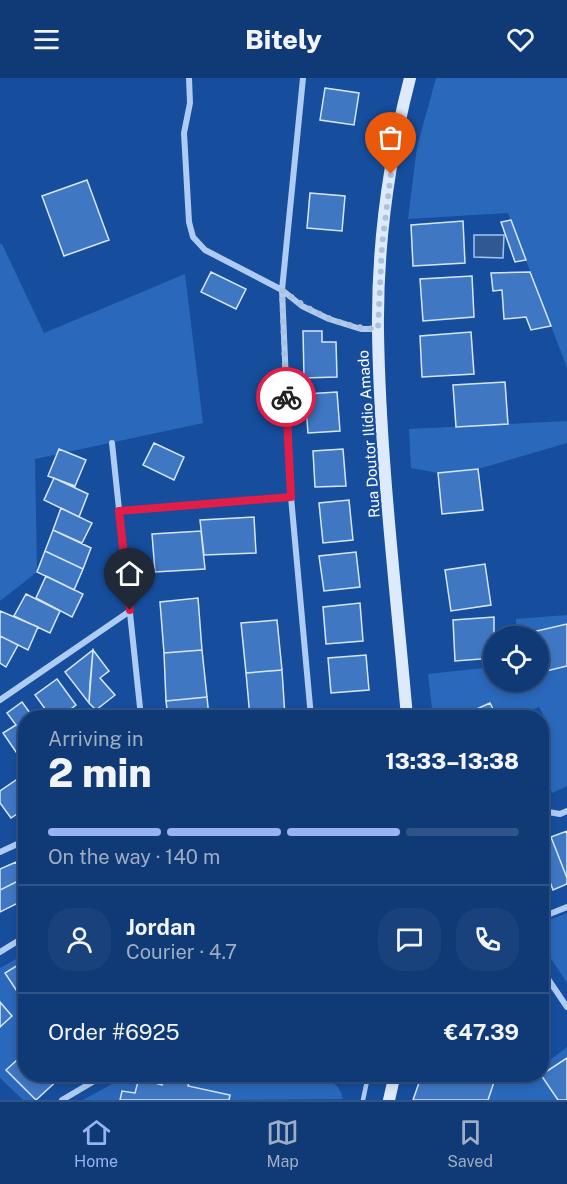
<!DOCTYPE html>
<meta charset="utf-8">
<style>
body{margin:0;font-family:"Public Sans",sans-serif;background:#19417b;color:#f1f3f6;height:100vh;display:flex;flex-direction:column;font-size:22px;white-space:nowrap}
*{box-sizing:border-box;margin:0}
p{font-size:20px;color:#9cadc5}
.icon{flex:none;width:33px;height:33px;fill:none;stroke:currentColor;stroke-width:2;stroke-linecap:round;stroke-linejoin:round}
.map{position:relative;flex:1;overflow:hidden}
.panel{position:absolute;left:18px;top:632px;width:531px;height:372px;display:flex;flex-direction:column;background:#103a76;border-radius:24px;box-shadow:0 3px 9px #0003,0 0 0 2px #305488}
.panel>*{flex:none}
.controls{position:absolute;left:483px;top:548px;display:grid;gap:12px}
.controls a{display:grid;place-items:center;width:66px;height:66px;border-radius:50%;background:#103a76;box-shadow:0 3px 9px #0003,0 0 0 2px #305488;font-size:30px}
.pin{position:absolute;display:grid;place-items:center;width:51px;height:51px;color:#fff;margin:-62px -26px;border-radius:50% 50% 50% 0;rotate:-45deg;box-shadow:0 0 6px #0007}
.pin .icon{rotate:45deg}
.courier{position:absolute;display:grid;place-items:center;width:60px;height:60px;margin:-30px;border:4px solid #e11d48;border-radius:50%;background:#fff;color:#222;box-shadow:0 2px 8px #0007}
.head em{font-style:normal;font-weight:800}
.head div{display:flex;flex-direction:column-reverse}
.head{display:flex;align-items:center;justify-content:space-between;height:102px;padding:0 30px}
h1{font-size:39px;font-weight:800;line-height:45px}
.bar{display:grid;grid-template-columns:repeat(4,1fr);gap:9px 6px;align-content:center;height:72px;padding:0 30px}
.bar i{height:8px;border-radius:4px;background:#305488}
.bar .active{background:#95b2f1}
.bar p{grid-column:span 4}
.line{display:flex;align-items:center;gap:15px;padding:0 30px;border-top:2px solid #305488}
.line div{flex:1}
.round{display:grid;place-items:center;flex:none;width:63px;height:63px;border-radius:24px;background:#19417b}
header{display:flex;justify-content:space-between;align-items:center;height:78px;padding:0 30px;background:#103a76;font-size:27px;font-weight:800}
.tabs{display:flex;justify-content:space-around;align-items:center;height:84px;border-top:2px solid #305488;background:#103a76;font-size:16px;color:#9cadc5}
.tabs a{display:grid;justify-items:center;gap:3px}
.tabs .active{color:#95b2f1}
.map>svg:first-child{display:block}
.green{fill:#2a68bb}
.water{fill:#305993;stroke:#a0c6f5;stroke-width:1.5}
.building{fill:#3f77c3;stroke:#d6e6fd;stroke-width:1.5}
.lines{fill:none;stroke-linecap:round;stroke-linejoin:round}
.lane{stroke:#adcbf3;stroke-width:4.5}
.street{stroke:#adcbf3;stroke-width:6}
.secondary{stroke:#ddeafc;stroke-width:12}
.done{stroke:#adc1dd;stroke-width:6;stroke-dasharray:0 10.8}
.route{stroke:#e11d48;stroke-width:8}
.labels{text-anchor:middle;stroke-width:4.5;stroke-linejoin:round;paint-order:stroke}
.street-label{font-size:15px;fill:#fff;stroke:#164e9d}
</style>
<header><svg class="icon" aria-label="menu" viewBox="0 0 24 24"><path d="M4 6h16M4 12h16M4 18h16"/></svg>Bitely<svg class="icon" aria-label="heart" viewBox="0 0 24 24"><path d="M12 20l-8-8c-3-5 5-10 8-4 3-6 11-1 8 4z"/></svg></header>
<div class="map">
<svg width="567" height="1022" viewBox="0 0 567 1022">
<rect width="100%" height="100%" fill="#164e9d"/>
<path class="green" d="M436 0H567V290L508 135 408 141 417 69Z
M0 166H2L44 255 185 196 203 345 35 381 37 494 0 523Z
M567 343V365L478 391 438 395 411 390 409 351Z
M567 537V708L552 715 542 680V675L550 662 544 638 539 629 512 639H497L490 625 459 639H433L428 596 493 589 494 603H538V558H517L516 541Z
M567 835V905L542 867V845Z
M25 876V882L5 895 26 927 25 974 7 992 34 1022H23L0 1000V949L12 938 0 924V890Z
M567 969V1022H413L422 996H542V988Z
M135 996H165L162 1007 135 1015 122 1013 120 1022H83L112 1006Z
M191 996C224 996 302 990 330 1003 338 1007 341 1013 343 1021L229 1022 230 1017 188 1008Z"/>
<path class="water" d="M474 157H504L503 180 474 179Z"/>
<path class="building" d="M325 10 359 15 354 47 320 42Z
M87 102 109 162 64 178 42 118Z
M310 115 345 118 342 153 307 150Z
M511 142 526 182 515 184 501 144Z
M463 143 465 185 413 188 411 147Z
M211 194 246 211 236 231 201 214Z
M530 194 551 248 531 252 526 239 504 241 502 212 493 213 491 195Z
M472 198 474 239 423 243 420 201Z
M303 253H322V264H336L337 299 304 300Z
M471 254 474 296 422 299 420 258Z
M505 304 508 346 456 349 453 307Z
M337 314 340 353 308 355 305 316Z
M154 365 184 379 174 402 143 387Z
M59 371 86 382 75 408 48 398Z
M343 371 346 408 315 409 313 373Z
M478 391 483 432 442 436 438 395Z
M54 400 88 416 79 439 44 422Z
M349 422 353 462 323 465 319 425Z
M61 430 92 445 82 465 53 452Z
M254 439 256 475 204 477 200 442Z
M53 452 91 470 83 491 45 473Z
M201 453 205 491 155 494 152 456Z
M45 473 83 491 74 512 37 494Z
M356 474 360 509 324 513 319 478Z
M485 486 491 527 451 533 445 492Z
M46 498 83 516 72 539 36 520Z
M26 516 60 533 50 555 14 538Z
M198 520 202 572 164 575 160 524Z
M360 525 363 563 326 566 323 529Z
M0 533 38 549 28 572 0 558Z
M494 539V580L455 583 453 542Z
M277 542 282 592 246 595 241 545Z
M567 546V588L538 595V558H529L528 555Z
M0 558 18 567 6 589 0 585Z
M93 572 109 593 100 600 115 617 96 632 89 625Z
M93 572 90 605 89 625 65 594Z
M202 572 207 619 166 623 164 575Z
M366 577 369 612 331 615 328 580Z
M282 592 285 639H250L246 595Z
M57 601 76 627 60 639H51L35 617Z
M207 619 209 639H168L166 623Z
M22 624 33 639H26V667L16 674 3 655 16 647 7 635Z
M490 625 497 639H459Z
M369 631V639H334L333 634Z
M19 700 26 710V730L11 740 0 725V713Z
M567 753V800L551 759Z
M551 759 567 800V806L553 812 542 782V763Z
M16 784 24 800 0 812V791Z
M24 800 26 821 0 834V812Z
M26 882V927L5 895Z
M0 924 12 938 0 949Z
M26 974V996H61L62 998 36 1022 6 992Z
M567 980V1022H558L541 997Z
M165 996H191L188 1008 230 1017 229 1022H120L122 1013 135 1015 139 1000 162 1007Z
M422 996H490L496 998 488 1022H413Z"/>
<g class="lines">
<path class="lane" d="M363 1022 368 998"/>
<path class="street" d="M189 0 190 25 184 55 189 144 193 159 205 172 282 212 302 228 329 241 361 251H378
M303 0 282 212 291 419 311 639
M112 365 141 639
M119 433 291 419
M0 622 130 533
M542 733 560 736 567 733
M0 774 26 762
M542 839 567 829
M0 874 26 858
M542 892 567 929
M363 996 393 1005
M62 1022 106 996"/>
<path class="secondary" d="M407 639C396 511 380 382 378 253 377 169 389 81 410 0
M389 1022 395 996"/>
</g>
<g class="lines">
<path class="done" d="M286 319 282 212C310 234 342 250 378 251L382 167 391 96"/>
<path class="route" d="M130 532 119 433 291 419 286 319"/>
</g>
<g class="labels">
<g class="street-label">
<text transform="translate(369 356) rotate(-94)" y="5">Rua Doutor Ilídio Amado</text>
</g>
</g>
</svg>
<div class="controls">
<a><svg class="icon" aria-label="locate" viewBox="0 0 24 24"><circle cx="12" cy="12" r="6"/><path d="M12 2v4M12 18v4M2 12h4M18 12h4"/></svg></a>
</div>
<div class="pin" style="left:391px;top:96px;background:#ea580c"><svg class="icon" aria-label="bag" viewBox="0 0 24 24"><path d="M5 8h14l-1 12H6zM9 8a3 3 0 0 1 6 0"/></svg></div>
<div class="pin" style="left:130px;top:532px;background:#1f2937"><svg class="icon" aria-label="home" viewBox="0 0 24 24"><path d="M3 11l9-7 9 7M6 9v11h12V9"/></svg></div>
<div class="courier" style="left:286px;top:319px"><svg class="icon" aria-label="bike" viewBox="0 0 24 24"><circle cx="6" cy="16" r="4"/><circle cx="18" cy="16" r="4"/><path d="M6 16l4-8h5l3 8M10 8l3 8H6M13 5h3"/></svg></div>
<section class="panel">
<div class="head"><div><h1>2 min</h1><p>Arriving in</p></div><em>13:33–13:38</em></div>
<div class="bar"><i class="active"></i><i class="active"></i><i class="active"></i><i></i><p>On the way · 140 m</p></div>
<div class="line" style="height:108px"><a class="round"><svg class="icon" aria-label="person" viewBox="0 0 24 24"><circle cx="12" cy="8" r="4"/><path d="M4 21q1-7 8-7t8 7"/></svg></a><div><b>Jordan</b><p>Courier · 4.7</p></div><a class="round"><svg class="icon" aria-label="chat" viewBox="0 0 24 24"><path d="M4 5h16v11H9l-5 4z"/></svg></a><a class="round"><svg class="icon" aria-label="phone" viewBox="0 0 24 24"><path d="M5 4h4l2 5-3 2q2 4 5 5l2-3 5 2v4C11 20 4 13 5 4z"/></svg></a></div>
<div class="line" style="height:78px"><div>Order #6925</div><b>€47.39</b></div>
</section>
</div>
<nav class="tabs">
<a class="active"><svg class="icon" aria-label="home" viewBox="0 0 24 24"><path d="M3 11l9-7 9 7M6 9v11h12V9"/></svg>Home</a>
<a><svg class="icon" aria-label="map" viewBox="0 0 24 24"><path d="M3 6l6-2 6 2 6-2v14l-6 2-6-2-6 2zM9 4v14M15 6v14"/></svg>Map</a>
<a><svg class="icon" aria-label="saved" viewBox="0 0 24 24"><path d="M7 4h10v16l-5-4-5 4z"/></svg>Saved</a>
</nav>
